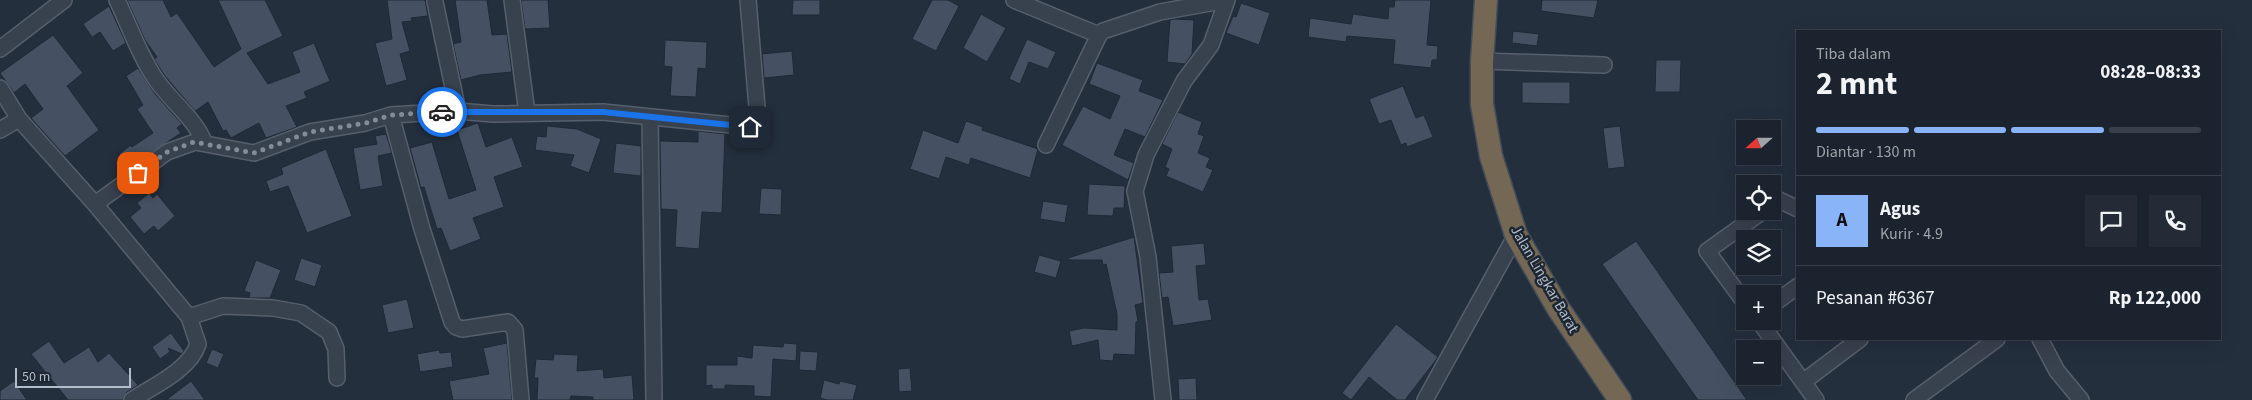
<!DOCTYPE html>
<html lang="id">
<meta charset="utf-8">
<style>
body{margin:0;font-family:"Source Sans 3",sans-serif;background:#242b36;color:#f1f3f6;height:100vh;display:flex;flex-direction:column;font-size:19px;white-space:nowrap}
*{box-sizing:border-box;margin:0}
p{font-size:16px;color:#a0a4aa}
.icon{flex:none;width:28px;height:28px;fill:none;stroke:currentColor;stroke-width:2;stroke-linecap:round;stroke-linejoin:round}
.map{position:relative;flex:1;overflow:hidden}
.details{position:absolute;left:1796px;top:30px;width:425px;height:310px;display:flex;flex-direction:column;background:#1b232e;border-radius:0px;box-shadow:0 5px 20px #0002,0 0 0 1px #39404a}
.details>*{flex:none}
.needle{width:32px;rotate:249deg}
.tools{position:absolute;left:1736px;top:120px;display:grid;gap:10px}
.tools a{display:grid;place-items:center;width:45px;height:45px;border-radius:0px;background:#1b232e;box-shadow:0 5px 20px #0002,0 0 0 1px #39404a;font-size:25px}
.scale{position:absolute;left:15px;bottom:12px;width:116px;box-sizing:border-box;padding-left:5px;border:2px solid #b4bcc9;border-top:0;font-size:14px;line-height:18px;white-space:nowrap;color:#b4bcc9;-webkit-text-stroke:4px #1d2633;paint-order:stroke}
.pin{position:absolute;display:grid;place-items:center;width:42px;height:42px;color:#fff;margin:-21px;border-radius:10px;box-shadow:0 2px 8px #0006}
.courier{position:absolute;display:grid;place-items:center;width:50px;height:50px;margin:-25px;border:4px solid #1a73e8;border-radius:50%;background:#fff;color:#222;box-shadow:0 1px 6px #0007}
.summary em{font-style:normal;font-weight:700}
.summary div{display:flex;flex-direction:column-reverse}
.summary{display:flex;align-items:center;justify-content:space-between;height:85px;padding:0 20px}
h1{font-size:32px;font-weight:700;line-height:38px}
.bar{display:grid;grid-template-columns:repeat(4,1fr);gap:8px 5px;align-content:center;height:60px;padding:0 20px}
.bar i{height:6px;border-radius:4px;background:#39404a}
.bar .on{background:#8ab4f8}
.bar p{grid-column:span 4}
.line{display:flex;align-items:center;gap:12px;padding:0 20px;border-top:1px solid #39404a}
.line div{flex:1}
.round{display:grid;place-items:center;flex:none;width:52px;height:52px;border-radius:0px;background:#242b36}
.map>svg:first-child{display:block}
.building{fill:#455162;stroke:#1f2835}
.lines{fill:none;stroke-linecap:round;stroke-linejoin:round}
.minor-casing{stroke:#565f6c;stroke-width:18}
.highway-casing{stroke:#434c59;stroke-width:25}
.minor{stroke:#38414e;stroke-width:15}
.highway{stroke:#746855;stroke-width:22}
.done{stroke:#828b98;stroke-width:5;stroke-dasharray:0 9}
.route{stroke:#1a73e8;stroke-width:6}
.labels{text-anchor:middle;stroke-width:5;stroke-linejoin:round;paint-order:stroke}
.street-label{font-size:15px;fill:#b4bcc9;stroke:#1d2633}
</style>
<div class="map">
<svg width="2252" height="400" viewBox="0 0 2252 400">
<rect width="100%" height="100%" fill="#242f3e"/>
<path class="building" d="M127 0H163L171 17 177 13 214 67 241 49 218 0H265L283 36 247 53 268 84 300 72 292 52 314 43 330 81 304 92 307 98 286 106 297 127 266 138 259 123 231 138 226 130 223 131 208 102 195 111 165 76 154 59 157 57 145 40Z
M387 0H425L428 16 411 18 412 21 402 22 410 51 400 54 407 80 386 86 375 43 392 39Z
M455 0H487L492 35 507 34 512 72 480 75 461 80 453 44 461 42Z
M521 0H548L550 28 525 29Z
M793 0H820V15H792Z
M932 0H948L959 6 936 51 912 39Z
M1395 0H1431L1427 45 1438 46 1437 60H1432L1431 68 1393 64 1395 40 1347 36 1346 42 1308 37 1310 18 1351 24 1353 14 1388 19 1389 7H1394Z
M1542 0H1598L1594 18 1541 11Z
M1241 3 1270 13 1259 45 1226 33 1233 16 1236 17Z
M109 6 126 43 113 51 100 32 92 37 83 24Z
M981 14 1006 28 987 62 963 48Z
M1174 19 1194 20 1192 54 1185 64 1167 62 1170 20Z
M1513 31 1539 34 1537 46 1512 43Z
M53 35 83 73 67 86 99 130 65 156 31 118 43 109 25 84 14 93 0 73Z
M1027 39 1056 52 1048 69 1029 62 1020 84 1009 79Z
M665 40 707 42 706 69 698 68 696 97 670 96 672 67 664 66Z
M792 51 794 75 764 78 762 54Z
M1656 60H1681L1680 92H1655Z
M1097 63 1143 80 1139 91 1163 100 1145 137 1125 129 1114 155 1134 163 1128 180 1062 145 1083 106 1110 119 1120 96 1089 84Z
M138 68 155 94 182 124 177 128 181 133 130 167 119 154 131 145 132 147 153 133 137 109 143 105 126 76Z
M1522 82H1570V104L1522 103Z
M1403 86 1416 118 1424 115 1433 137 1407 147 1406 143 1401 145 1391 120 1379 124 1369 99Z
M1178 112 1202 122 1198 134 1204 136 1198 153 1210 158 1206 167 1213 170 1203 192 1166 176 1169 169 1165 167 1172 149 1162 144Z
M966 121 983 127 982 130 1038 149 1030 178 971 158 969 165 946 157 939 179 910 169 923 130 958 143Z
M478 123 486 147 512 137 523 167 494 177 504 207 473 218 481 239 450 251 441 228 437 229 424 187 421 188 410 148 432 142 449 199 476 190 457 130Z
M547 126 577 129 601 139 589 173 570 166 574 155 535 150 537 136 546 137Z
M1620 126 1625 167 1608 169 1603 128Z
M698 131 725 134 722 213 702 212 699 249 675 247 677 210 661 209 660 141 698 142Z
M386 134 392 153 378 156 383 186 360 190 353 148 377 144 375 136Z
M616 143 641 146V176L613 173Z
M326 149 352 216 307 233 288 186 270 192 266 181 283 174 281 168Z
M1089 184 1125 186 1124 208H1114L1113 216 1087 215Z
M761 188 782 189 781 215 759 214Z
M149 193 153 198 157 194 175 216 158 231 154 226 144 234 130 217 141 208 137 203Z
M1043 201 1068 205 1065 223 1040 219Z
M1134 237 1143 303 1135 305 1138 321 1136 322 1135 355 1114 354 1113 361 1100 360 1098 340 1072 346 1069 331 1084 328 1117 330V314L1106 264 1103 265 1102 260H1069L1068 258Z
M1636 241 1720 361 1747 400H1698L1602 264Z
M1204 243 1206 265 1196 266 1199 300 1208 299 1212 320 1173 326 1168 297 1162 298 1159 273 1173 272 1171 246Z
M1039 255 1061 261 1056 278 1034 272Z
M301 258 322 265 315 287 294 280Z
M256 260 281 270 270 298H249L250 293 244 291Z
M407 299 414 328 388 333 382 305Z
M1396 324 1438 357 1436 360 1405 400H1397L1369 377 1351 400 1342 393Z
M171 333 184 351 182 354 168 348 170 352 160 359 152 347Z
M49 341 64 363 89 347 98 362 109 353 138 385 127 392 123 400H68L31 354Z
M507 343 512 400H453L449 381 489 374 483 348Z
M784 343 797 344 796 361 773 359 771 397 754 396V386L725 385V389H712V385L706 386V365H737V356L752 358 753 345 783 347Z
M212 349 224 354 218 368 206 363Z
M439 350 440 353 451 352 453 367 420 372 417 354Z
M800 351 818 352 816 371 799 370Z
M554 354 578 355 577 371 603 369 604 378 632 375 634 400H593V397L571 396 570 400H537L538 378H534L536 359 553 360Z
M910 368 912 391 899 392 898 369Z
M1196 378 1197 400H1179L1178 379Z
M824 380 839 384 840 381 857 385 853 400H827L820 398Z
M14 381 27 400H0V391Z
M191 381 205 400H166Z"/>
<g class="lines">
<defs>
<path id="minor" d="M117 0C129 25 141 59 157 81 171 101 196 120 204 142
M512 0 527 113
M1014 0 1099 35
M435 2 458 111
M0 49 64 0
M1482 61 1604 65
M0 88 19 119 95 204 189 317 198 344C190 370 153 386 132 400
M391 115 422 229 452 322 456 327 462 329 508 322 515 330 521 400
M650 118 654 400
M0 130 19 119
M1046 145 1099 35 1103 31 1160 12 1227 0
M95 204 167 152 195 142 254 153 310 132 365 123 391 115 458 111 493 114 603 112 750 127 758 119 748 0
M1772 204 1779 200 1798 209
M1745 303 1707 251 1763 211
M1772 305 1798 286
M189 317 223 306 273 308 301 313 329 332 336 349 337 378
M1759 321 1816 400
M2040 339 2057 371 2081 400
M1803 382 1860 339
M1163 400 1148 257 1135 191 1146 155 1184 81 1211 45 1227 0
M1425 400 1516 235
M1914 400 1997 339"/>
<path id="highway" d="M1486 0 1482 61V104L1491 156 1516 235 1558 308 1620 400"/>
</defs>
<use href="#minor" class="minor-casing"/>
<use href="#highway" class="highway-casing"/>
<use href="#minor" class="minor"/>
<use href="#highway" class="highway"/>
</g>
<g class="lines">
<path class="done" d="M138 173 167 152 194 142 254 153 310 132 366 123 391 115 442 112"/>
<path class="route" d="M442 112H603L750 127"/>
</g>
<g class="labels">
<g class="street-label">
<text transform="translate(1545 279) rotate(60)" y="5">Jalan Lingkar Barat</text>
</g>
</g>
</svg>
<div class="tools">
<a><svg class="needle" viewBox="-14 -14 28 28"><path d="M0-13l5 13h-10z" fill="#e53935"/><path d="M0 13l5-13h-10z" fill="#a0a4aa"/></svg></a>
<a><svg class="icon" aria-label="locate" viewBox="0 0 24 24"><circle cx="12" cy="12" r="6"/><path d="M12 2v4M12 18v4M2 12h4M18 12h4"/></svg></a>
<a><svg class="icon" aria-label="layers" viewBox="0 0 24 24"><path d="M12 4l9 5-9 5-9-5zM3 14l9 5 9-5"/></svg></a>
<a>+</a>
<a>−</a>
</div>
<div class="scale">50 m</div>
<div class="pin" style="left:138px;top:173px;background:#ea580c"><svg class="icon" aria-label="bag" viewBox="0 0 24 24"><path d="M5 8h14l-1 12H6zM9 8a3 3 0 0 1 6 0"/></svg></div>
<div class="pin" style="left:750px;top:127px;background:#1f2937"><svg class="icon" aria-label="home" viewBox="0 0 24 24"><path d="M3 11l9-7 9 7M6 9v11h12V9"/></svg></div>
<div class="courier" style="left:442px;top:112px"><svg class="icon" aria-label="car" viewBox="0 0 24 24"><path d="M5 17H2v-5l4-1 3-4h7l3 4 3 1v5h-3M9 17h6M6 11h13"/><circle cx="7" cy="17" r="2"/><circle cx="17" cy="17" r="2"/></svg></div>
<section class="details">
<div class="summary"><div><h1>2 mnt</h1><p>Tiba dalam</p></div><em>08:28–08:33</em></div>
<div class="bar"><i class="on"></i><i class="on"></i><i class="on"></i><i></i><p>Diantar · 130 m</p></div>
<div class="line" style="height:90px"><b class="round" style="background:#8ab4f8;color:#111">A</b><div><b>Agus</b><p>Kurir · 4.9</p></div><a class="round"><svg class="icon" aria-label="chat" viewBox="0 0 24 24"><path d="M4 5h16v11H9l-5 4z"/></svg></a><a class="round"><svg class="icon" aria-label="phone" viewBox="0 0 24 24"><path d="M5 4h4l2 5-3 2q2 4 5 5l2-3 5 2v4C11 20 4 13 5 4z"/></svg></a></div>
<div class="line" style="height:65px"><div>Pesanan #6367</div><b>Rp 122,000</b></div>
</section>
</div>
